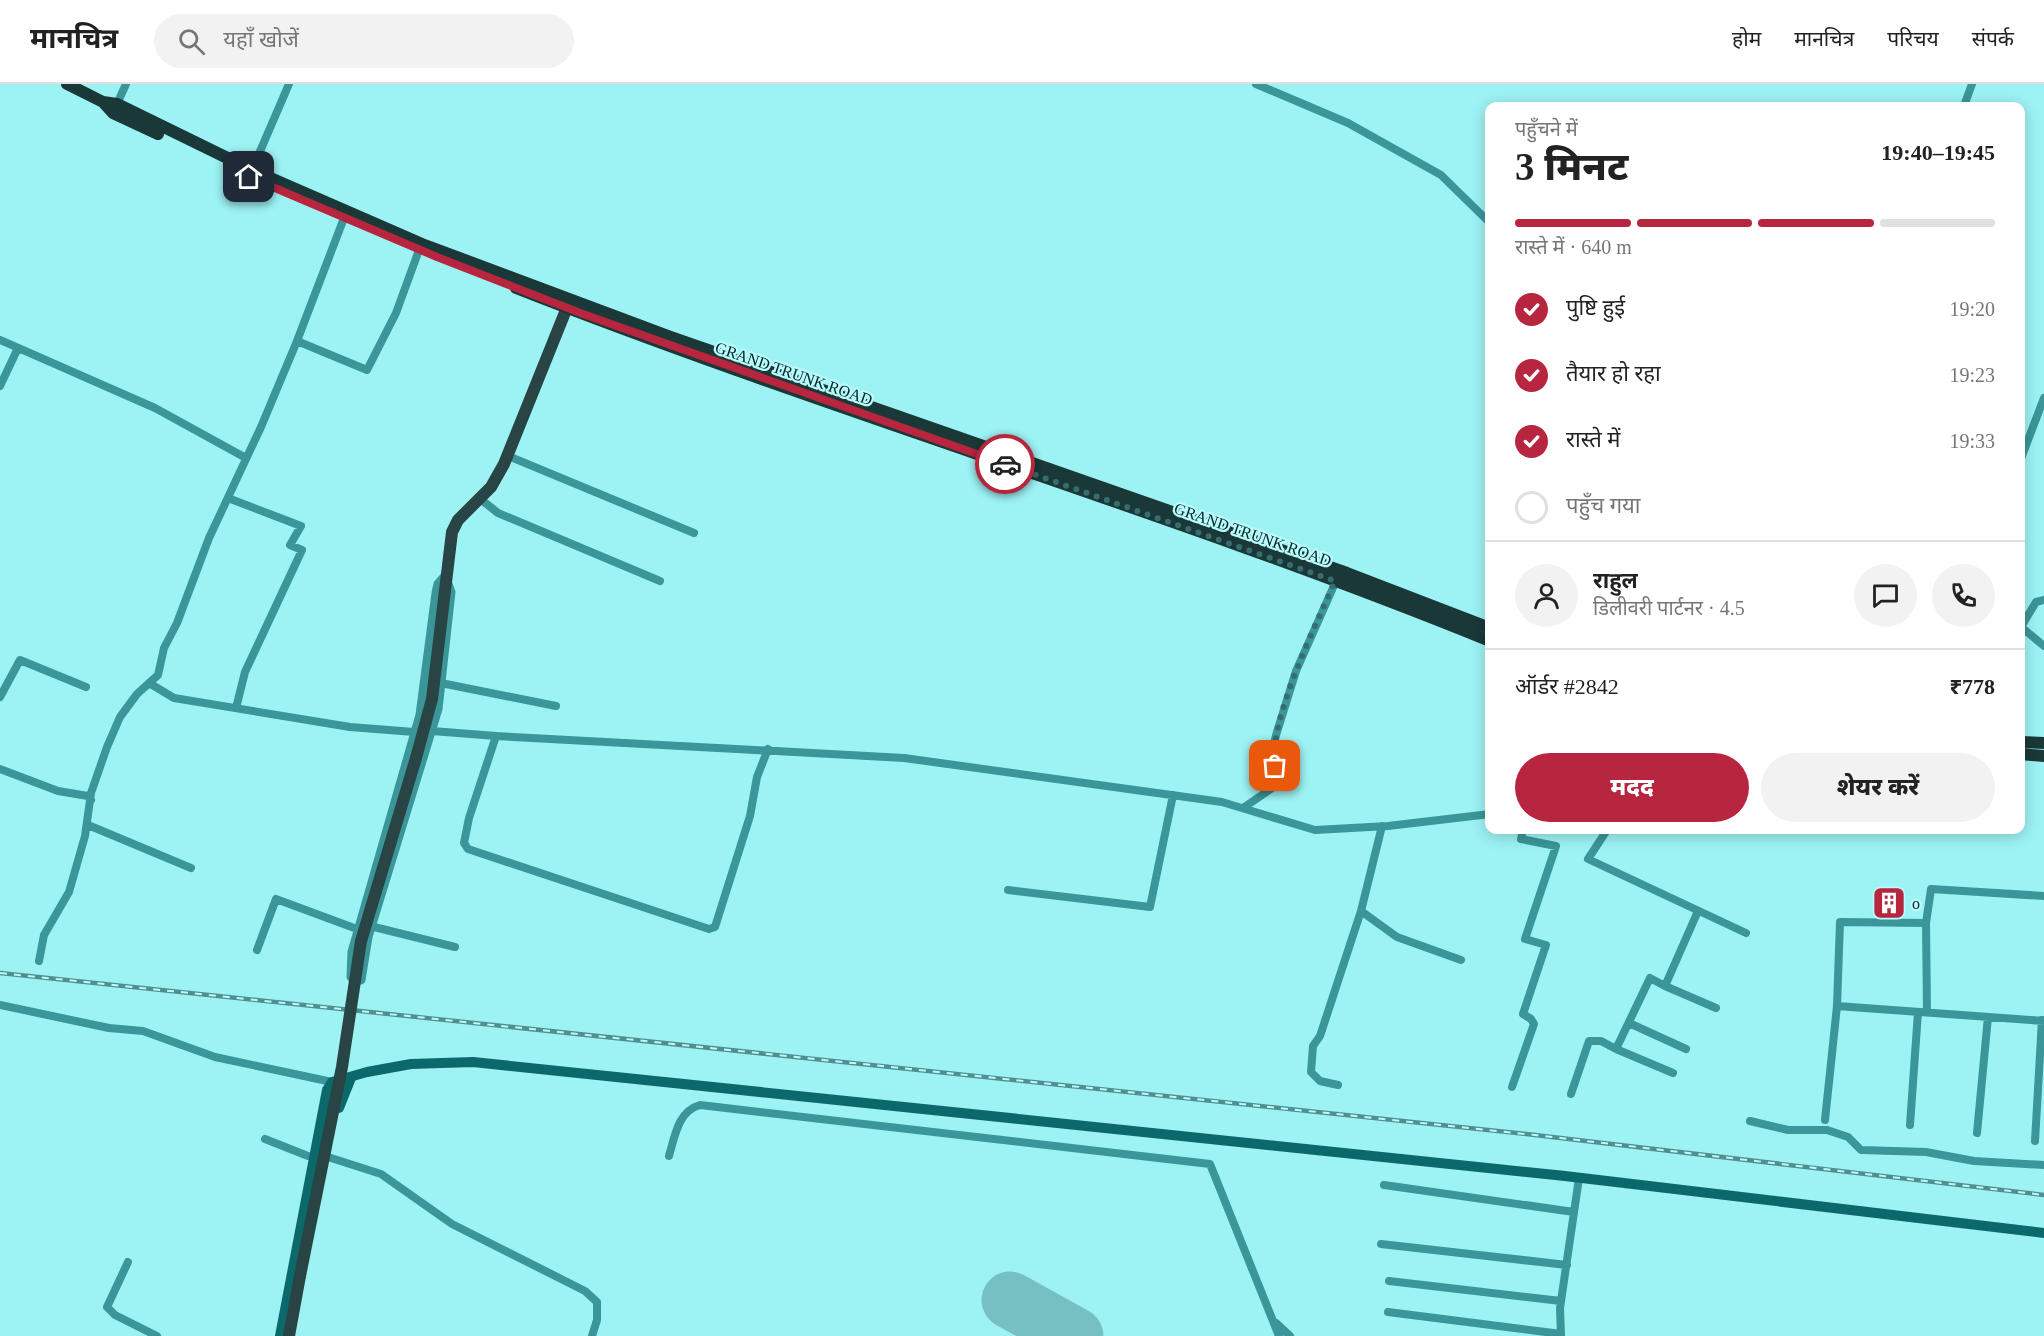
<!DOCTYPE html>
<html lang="hi">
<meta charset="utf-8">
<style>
body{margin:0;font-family:"Times New Roman","Noto Sans Devanagari",serif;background:#f2f2f2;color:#222;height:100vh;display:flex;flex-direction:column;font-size:22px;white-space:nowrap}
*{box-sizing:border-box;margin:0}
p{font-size:20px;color:#767676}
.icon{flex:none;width:33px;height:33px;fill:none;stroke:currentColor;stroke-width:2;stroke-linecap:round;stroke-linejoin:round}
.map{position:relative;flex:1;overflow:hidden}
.drawer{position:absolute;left:1485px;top:18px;width:540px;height:732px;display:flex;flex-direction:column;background:#fff;border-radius:12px;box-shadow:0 3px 15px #0003}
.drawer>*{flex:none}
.pin{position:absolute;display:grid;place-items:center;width:51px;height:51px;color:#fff;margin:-26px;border-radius:12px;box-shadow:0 3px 9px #0006}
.courier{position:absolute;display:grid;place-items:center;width:60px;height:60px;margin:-30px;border:4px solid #b7253e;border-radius:50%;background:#fff;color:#222;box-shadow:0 2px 8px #0007}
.head em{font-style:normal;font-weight:800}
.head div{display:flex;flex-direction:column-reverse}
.head{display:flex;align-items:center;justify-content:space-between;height:102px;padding:0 30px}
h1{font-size:39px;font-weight:800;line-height:45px}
.bar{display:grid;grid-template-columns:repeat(4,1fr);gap:9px 6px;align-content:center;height:72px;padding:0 30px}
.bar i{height:8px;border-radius:4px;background:#e0e0e0}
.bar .selected{background:#b7253e}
.bar p{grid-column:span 4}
.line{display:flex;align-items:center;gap:15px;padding:0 30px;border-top:2px solid #e0e0e0}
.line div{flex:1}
.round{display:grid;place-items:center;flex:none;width:63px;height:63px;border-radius:32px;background:#f2f2f2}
ol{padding:0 30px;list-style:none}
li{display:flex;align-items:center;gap:18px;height:66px}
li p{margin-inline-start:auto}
li .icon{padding:6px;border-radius:50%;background:#b7253e;color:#fff;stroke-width:4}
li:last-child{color:#767676}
li i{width:33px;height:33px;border:3px solid #e0e0e0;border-radius:50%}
.button{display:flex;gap:12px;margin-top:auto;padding:12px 30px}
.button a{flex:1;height:69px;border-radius:36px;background:#b7253e;color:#fff;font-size:24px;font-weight:800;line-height:69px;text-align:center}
.button a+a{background:#f2f2f2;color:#222}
header{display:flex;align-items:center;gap:36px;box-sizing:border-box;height:84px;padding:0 30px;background:#fff;border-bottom:2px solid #e0e0e0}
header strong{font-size:28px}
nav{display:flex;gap:33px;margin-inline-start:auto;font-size:21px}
.search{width:420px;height:54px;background:#f2f2f2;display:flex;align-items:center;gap:15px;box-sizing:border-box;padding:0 21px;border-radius:33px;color:#767676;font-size:22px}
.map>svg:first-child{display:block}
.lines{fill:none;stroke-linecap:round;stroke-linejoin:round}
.runway{stroke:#77c0c2;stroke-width:57}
.minor{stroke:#3a9699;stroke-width:8}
.tertiary{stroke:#3a9699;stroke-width:9}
.secondary{stroke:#0b696b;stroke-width:10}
.primary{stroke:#294444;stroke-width:12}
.trunk{stroke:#1a3838;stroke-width:12}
.rail-casing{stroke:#518e90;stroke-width:4.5}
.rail{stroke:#bafcfe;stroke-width:2;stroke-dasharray:7;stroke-linecap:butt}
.primary-bridge{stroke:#294444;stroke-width:12}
.done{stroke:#376d6e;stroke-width:6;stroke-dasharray:0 10.8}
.route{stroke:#b7253e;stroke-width:8}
.labels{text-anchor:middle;stroke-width:4.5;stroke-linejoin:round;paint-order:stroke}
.street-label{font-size:16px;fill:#002526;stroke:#bafcfe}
.poi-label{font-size:16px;fill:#002526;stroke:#bafcfe;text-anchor:start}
</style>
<header>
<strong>मानचित्र</strong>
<div class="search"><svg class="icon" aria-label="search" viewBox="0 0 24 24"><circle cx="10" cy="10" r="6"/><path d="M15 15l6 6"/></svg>यहाँ खोजें</div>
<nav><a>होम</a><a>मानचित्र</a><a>परिचय</a><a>संपर्क</a></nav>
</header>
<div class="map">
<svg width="2044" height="1252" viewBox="0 0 2044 1252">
<rect width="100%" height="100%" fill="#9df2f4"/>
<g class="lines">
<path class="runway" d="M1010 1216 1075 1252"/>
<path class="minor" d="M1256 0 1348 39 1441 91 1490 139
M117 20 126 0
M1964 22 1972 0
M252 86 289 0
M0 256 155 324 246 374
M297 257 344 134
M0 302 18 264
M508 372 694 449
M2020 377 2044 314
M228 414 301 442 290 461 302 466 245 588 236 624
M479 414 498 429 660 497
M2020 542 2044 562
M2021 543 2036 518 2044 516
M149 599 174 614 350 643 414 648
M441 599 556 622
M0 613 20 576 86 603
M432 647 496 652 469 734 464 759 468 765 709 845 715 843 750 732 757 693 768 665
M496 652 904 674 1222 718 1315 746 1388 742 1490 730
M0 685 58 707 88 712 91 716
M1243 724 1278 700 1272 666 1277 648 1296 587 1336 497
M88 741 191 784
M1382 742 1361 827 1397 853 1461 876
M1607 746 1588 775 1746 849
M1008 806 1150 823 1173 711
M1698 827 1665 902 1716 924
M366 841 455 863
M257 866 276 815 357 845
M39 877 44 851 69 808 85 752 91 709 107 663 120 633 137 610 158 591 164 564 177 539 209 454 261 343 297 257 367 286 396 229 419 166
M1665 902 1650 894 1616 965 1673 989
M0 921 109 944 143 947 215 973 332 998
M1837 922 2044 937
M1927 928 1926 839 1931 805 2044 812
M1629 939 1686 965
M1338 1001 1320 997 1311 988 1313 962 1320 952 1361 827
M1512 1003 1534 940 1531 935 1523 930 1546 861 1525 855 1556 762 1521 755 1523 746
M1571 1010 1589 957H1601L1616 965
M1825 1036 1837 922 1840 838 1926 839
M1750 1037 1788 1046H1827L1848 1053 1861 1066 1926 1068 1974 1077 2044 1081
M1910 1041 1918 928
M1977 1049 1988 933
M265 1055 308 1072 328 1073 381 1090 452 1140 585 1207 597 1218V1236L592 1252
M2035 1057 2042 936
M669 1072C675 1052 678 1027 700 1021L1210 1080 1279 1252
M1384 1101 1574 1128
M1381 1160 1567 1181
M128 1178 107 1223 115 1231 157 1252
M1389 1197 1561 1217
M1388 1228 1561 1250
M1276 1239 1290 1252
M1561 1252 1560 1224 1579 1094"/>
<path class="tertiary" d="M445 492 451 508 438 625 368 853 361 896 357 897 351 893 352 868 420 631 436 509 438 500Z"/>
<path class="secondary" d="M339 1024 351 994
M280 1252 327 1006 332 998 367 988 411 980 473 978 1565 1092 2044 1149"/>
<path class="primary" d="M416 674 432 615 452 448 458 436 491 403 504 380 570 216
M289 1252 300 1192"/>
<path class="trunk" d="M67 0 103 18 117 20 252 86 422 160 671 253 1347 489 1490 544
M103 18 113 29 158 50
M516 204C837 330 1170 427 1490 557
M2020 658 2044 659
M2020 670 2044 672"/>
<defs>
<path id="rail" d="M0 889 1535 1051 2044 1111"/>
</defs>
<use href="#rail" class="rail-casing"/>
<use href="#rail" class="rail"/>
<path class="primary-bridge" d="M300 1192 342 983 361 857 416 674"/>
</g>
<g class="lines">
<path class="done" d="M1005 380 1335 497C1316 541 1268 637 1275 682"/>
<path class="route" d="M249 93 437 173 583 230 1005 380"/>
</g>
<defs>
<symbol id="building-square" viewBox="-11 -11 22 22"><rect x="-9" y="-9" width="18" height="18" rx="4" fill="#b7253e" stroke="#bafcfe"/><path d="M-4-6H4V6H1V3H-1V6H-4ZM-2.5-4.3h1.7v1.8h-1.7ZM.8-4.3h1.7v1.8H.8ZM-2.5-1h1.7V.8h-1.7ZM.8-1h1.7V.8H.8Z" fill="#fff"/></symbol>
</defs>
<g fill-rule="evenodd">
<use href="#building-square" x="1870" y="800" width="38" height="38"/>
</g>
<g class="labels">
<g class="street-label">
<text transform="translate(794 289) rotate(19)" y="6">GRAND TRUNK ROAD</text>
<text transform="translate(1253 450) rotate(19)" y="6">GRAND TRUNK ROAD</text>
</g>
<g class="poi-label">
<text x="1912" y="825">o</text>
</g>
</g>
</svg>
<div class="pin" style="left:1275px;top:682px;background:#ea580c"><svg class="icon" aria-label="bag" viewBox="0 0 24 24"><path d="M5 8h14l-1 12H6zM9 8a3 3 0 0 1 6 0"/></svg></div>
<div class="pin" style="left:249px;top:93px;background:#1f2937"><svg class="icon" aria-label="home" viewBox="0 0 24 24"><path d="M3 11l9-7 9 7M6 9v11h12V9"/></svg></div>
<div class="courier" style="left:1005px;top:380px"><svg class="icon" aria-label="car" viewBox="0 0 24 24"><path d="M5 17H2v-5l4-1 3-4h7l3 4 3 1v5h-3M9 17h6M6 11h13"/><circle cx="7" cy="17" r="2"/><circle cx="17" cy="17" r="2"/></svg></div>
<section class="drawer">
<div class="head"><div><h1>3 मिनट</h1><p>पहुँचने में</p></div><em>19:40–19:45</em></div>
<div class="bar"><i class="selected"></i><i class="selected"></i><i class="selected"></i><i></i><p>रास्ते में · 640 m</p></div>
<ol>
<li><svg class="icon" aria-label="check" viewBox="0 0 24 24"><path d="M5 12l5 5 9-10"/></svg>पुष्टि हुई<p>19:20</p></li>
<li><svg class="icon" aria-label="check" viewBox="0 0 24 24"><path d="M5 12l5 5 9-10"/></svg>तैयार हो रहा<p>19:23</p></li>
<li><svg class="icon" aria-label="check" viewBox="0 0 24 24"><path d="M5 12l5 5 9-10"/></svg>रास्ते में<p>19:33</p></li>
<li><i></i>पहुँच गया</li>
</ol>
<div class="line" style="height:108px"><a class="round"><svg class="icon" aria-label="person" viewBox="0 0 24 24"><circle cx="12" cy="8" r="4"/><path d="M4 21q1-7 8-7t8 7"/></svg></a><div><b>राहुल</b><p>डिलीवरी पार्टनर · 4.5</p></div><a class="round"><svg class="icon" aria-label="chat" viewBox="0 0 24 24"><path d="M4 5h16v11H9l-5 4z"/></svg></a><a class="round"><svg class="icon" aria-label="phone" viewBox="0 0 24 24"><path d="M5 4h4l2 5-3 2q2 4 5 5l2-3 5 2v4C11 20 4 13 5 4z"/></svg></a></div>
<div class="line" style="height:78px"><div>ऑर्डर #2842</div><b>₹778</b></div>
<div class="button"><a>मदद</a><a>शेयर करें</a></div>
</section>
</div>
